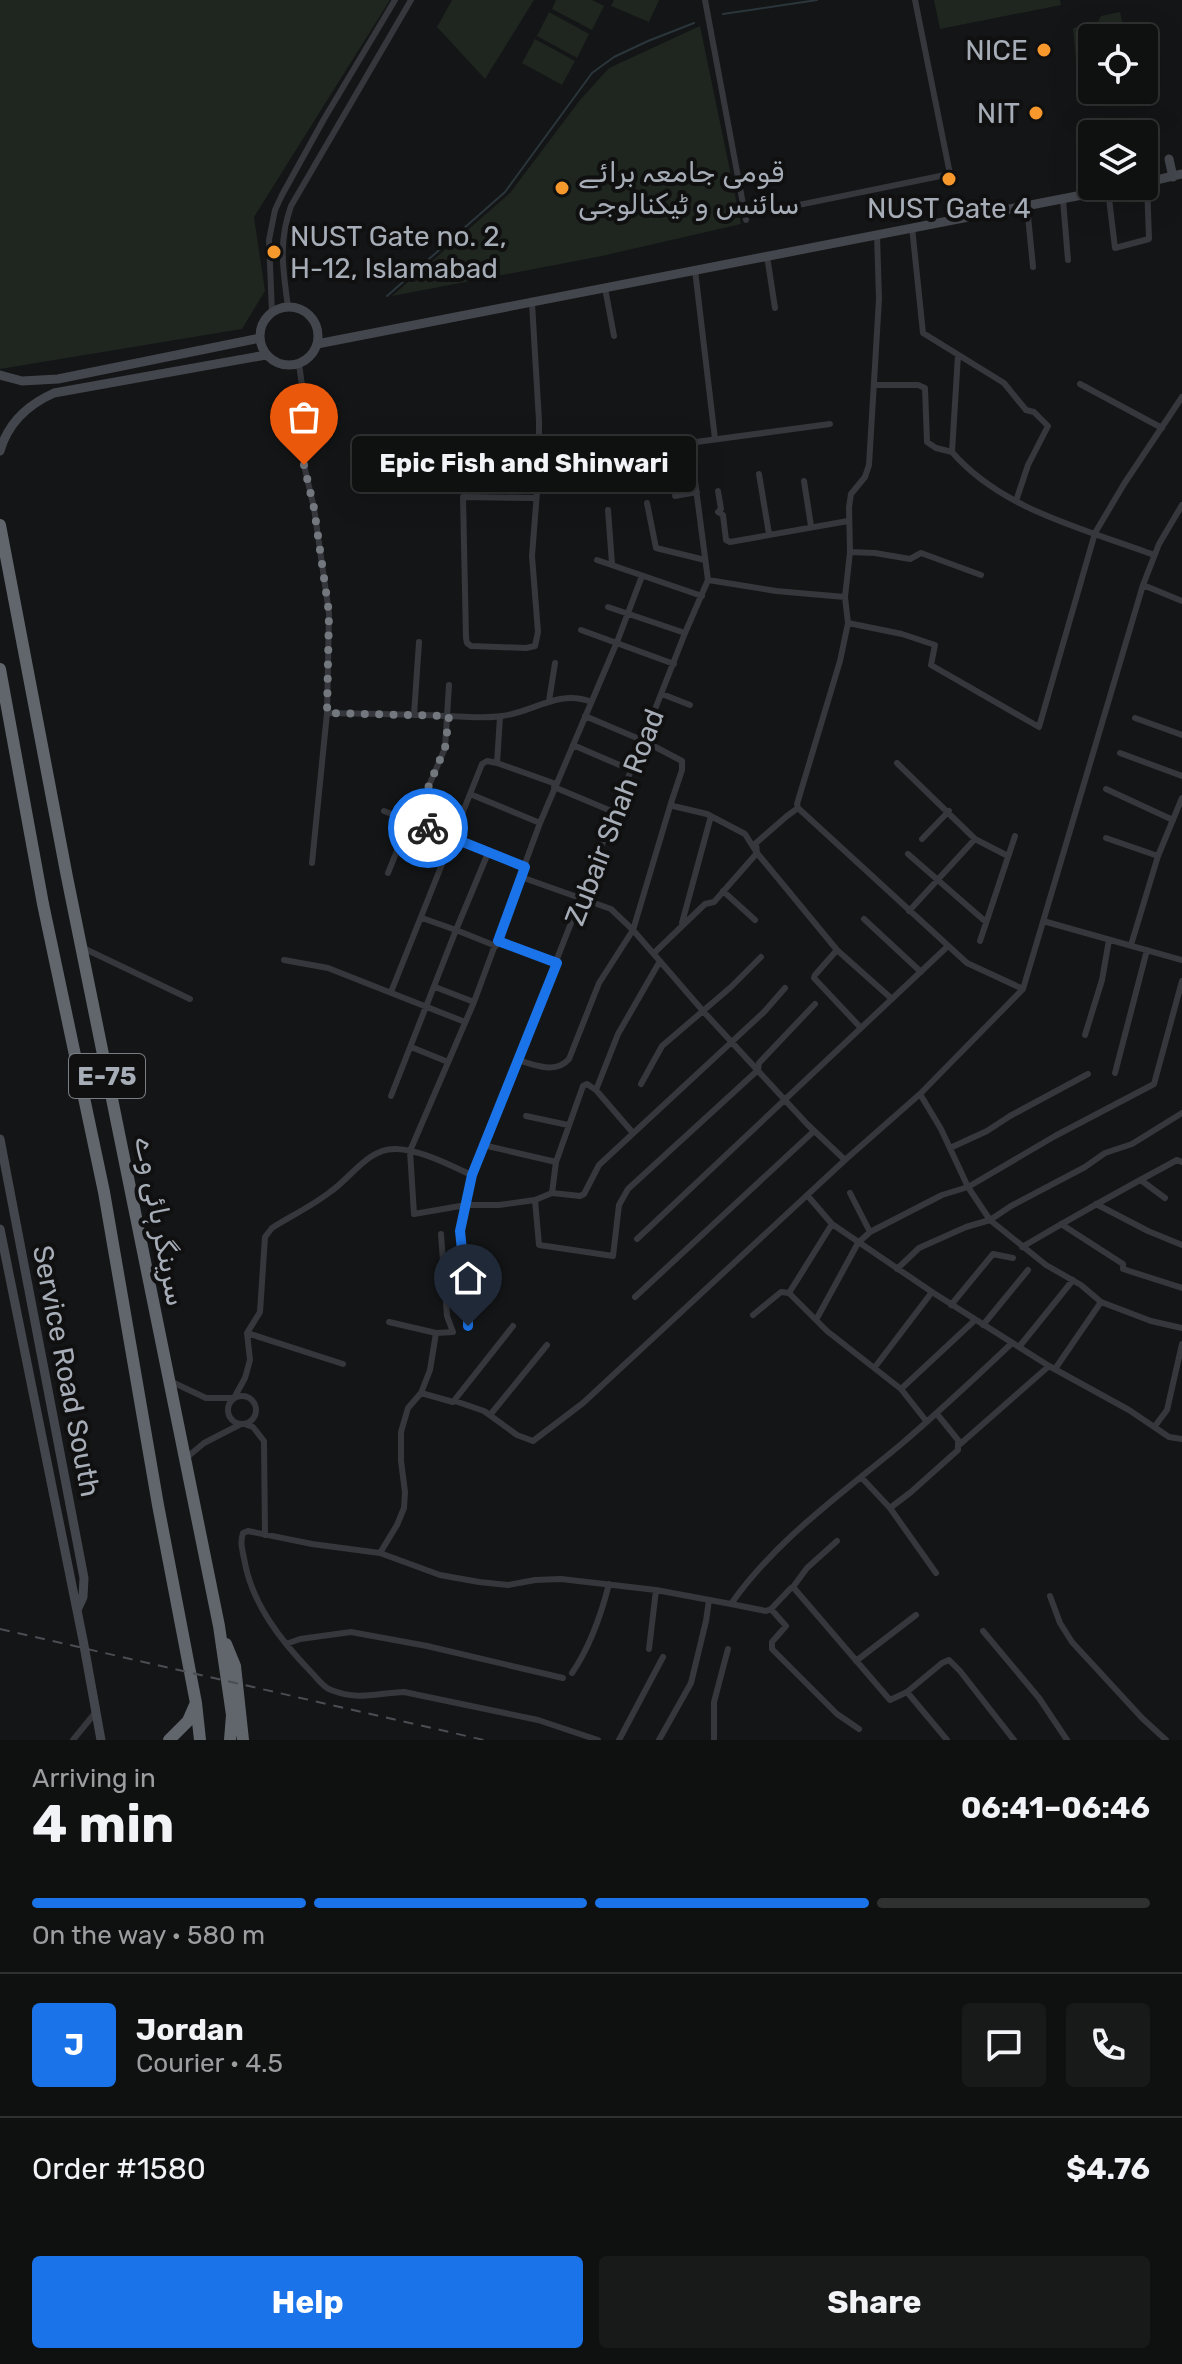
<!DOCTYPE html>
<meta charset="utf-8">
<style>
body{margin:0;font-family:Rubik,Vazirmatn,sans-serif;background:#181919;color:#f1f3f6;height:100vh;display:flex;flex-direction:column;font-size:30px;white-space:nowrap}
*{box-sizing:border-box;margin:0}
p{font-size:26px;color:#9b9d9f}
.icon{flex:none;width:44px;height:44px;fill:none;stroke:currentColor;stroke-width:2;stroke-linecap:round;stroke-linejoin:round}
.map{position:relative;height:1740px;overflow:hidden}
.drawer{display:flex;flex-direction:column;background:#0f1010;flex:1}
.drawer>*{flex:none}
.fabs{position:absolute;left:1078px;top:24px;display:grid;gap:16px}
.fabs a{display:grid;place-items:center;width:80px;height:80px;border-radius:8px;background:#0f1010;box-shadow:0 8px 32px #0002,0 0 0 2px #2f3030;font-size:40px}
.pin{position:absolute;display:grid;place-items:center;width:68px;height:68px;color:#fff;margin:-82px -34px;border-radius:50% 50% 50% 0;rotate:-45deg;box-shadow:0 0 8px #0007}
.pin .icon{rotate:45deg}
.courier{position:absolute;display:grid;place-items:center;width:80px;height:80px;margin:-40px;border:6px solid #1a73e8;border-radius:50%;background:#fff;color:#222;box-shadow:0 2px 10px #0007}
.bubble{position:absolute;height:56px;border-radius:8px;background:#0f1010;box-shadow:0 8px 32px #0002,0 0 0 2px #2f3030;font-size:26px;font-weight:700;line-height:56px;text-align:center}
.headline em{font-style:normal;font-weight:700}
.headline div{display:flex;flex-direction:column-reverse}
.headline{display:flex;align-items:center;justify-content:space-between;height:136px;padding:0 32px}
h1{font-size:52px;font-weight:700;line-height:60px}
.bar{display:grid;grid-template-columns:repeat(4,1fr);gap:12px 8px;align-content:center;height:96px;padding:0 32px}
.bar i{height:10px;border-radius:6px;background:#2f3030}
.bar .active{background:#1a73e8}
.bar p{grid-column:span 4}
.line{display:flex;align-items:center;gap:20px;padding:0 32px;border-top:2px solid #2f3030}
.line div{flex:1}
.round{display:grid;place-items:center;flex:none;width:84px;height:84px;border-radius:8px;background:#181919}
.cta{display:flex;gap:16px;margin-top:auto;padding:16px 32px}
.cta a{flex:1;height:92px;border-radius:8px;background:#1a73e8;color:#fff;font-size:32px;font-weight:700;line-height:92px;text-align:center}
.cta a+a{background:#181919;color:#f1f3f6}
.map>svg:first-child{display:block}
.green{fill:#1e261f}
.lines{fill:none;stroke-linecap:round;stroke-linejoin:round}
.stream{stroke:#2a363b;stroke-width:2}
.street{stroke:#35373c;stroke-width:6}
.secondary{stroke:#43464c;stroke-width:9}
.highway{stroke:#61666d;stroke-width:12}
.rail{stroke:#4a4d53;stroke-width:2;stroke-dasharray:10 8;stroke-linecap:butt}
.done{stroke:#73787f;stroke-width:8;stroke-dasharray:0 14.4}
.route{stroke:#1a73e8;stroke-width:10}
.poi-dot{fill:#f7982c;stroke:#101011;stroke-width:3}
.labels{text-anchor:middle;stroke-width:8;stroke-linejoin:round;paint-order:stroke}
.shield{fill:#101011;stroke:#797e85;stroke-width:2}
.shield-label{font-size:26px;font-weight:bold;fill:#a6adb7}
.poi-label{font-size:28px;fill:#a6adb7;stroke:#101011;text-anchor:end}
.street-label{font-size:28px;fill:#a6adb7;stroke:#101011}
</style>
<div class="map">
<svg width="1182" height="1740" viewBox="0 0 1182 1740">
<rect width="100%" height="100%" fill="#141516"/>
<path class="green" d="M0 0H390L254 217 265 291 242 329 0 369Z
M452 0H534L485 79 437 27Z
M556 0H592L604 6 592 30 552 9Z
M614 0H659L649 22 611 6Z
M934 0H1060L1061 5 940 29Z
M549 12 589 34 577 58 537 36Z
M1120 12 1126 38H1092V79L1077 70 1073 28 1097 24 1101 16Z
M700 26 741 224 602 256 392 296 510 193 580 100 609 68Z
M535 39 575 61 562 85 522 63Z"/>
<g class="lines">
<path class="stream" d="M723 14 817 0
M387 296 505 192 592 73 614 57 648 41 694 23"/>
<path class="street" d="M705 0 746 220
M915 0 952 184
M1108 190 1115 248 1149 239 1147 183
M1063 200 1068 260
M1027 206 1033 267
M745 216 950 174
M912 227 923 333 1004 383 1026 410 1034 412 1048 426 1028 465 1016 501
M877 234 879 299 869 465 865 477 851 494 849 507 850 552 845 597 848 623 840 661 797 804 798 808 967 963 1023 989
M767 256 775 308
M695 270 715 439
M605 288 614 336
M532 303 539 421V466L532 556 538 632 535 646 526 648 471 646 467 643 466 638 463 497 535 498
M288 307C283 269 278 243 291 206L411 0
M272 313 269 240 275 210 282 195 324 119 395 0
M958 355 952 452C1002 510 1085 529 1154 555
M299 364 307 421 304 465 314 508 329 613 327 713 312 863
M1080 384 1162 428
M875 385H918L925 388 927 442 936 448 952 452
M644 449 830 424
M759 474 769 534
M804 481 811 526
M718 491 721 509 718 512 723 515 726 540 730 542 848 521
M675 496 697 492
M647 503 656 548 705 560
M608 510 612 564
M850 552 875 553 910 559 921 553 981 575
M597 560 702 596
M642 576 617 642 540 823 474 1002 410 1151 414 1214 466 1205H499L535 1200 552 1193 580 1196 584 1194 599 1165 764 1012 785 988
M708 580 776 591 845 597
M1143 585 1182 601
M608 607 685 633
M848 623 902 634 935 645 931 665 1039 727 1095 533 1124 484 1182 397
M581 630 674 664
M662 694 690 705
M549 701 555 663
M327 713C366 714 406 714 446 716 464 716 483 719 502 716 534 712 559 689 591 702
M414 715 419 642
M585 716 644 741 682 761V770L671 803 673 806 707 814 745 834 757 853 837 950 892 999
M1135 718 1182 735
M573 745 631 770
M1120 753 1182 776
M497 763 556 784
M897 763 975 839 1008 856
M554 787 616 813
M1106 789 1173 820
M470 794 540 823
M384 811 525 867
M1106 838 1158 856
M922 839 949 811
M488 853 456 930 496 946
M908 854 986 922
M388 873 409 821 422 802 445 748 449 685
M521 877 611 909 633 930 703 1011 807 1124 845 1160
M723 891 755 920
M909 911 975 839
M864 919 921 972
M1043 921 1182 960
M682 923 711 816
M498 941 557 963
M980 941 1015 836
M1131 945 1158 856 1182 798
M81 947 190 999
M837 950 815 975 814 978 861 1028
M654 953 705 904 714 902 757 853 756 843 787 816 798 808
M284 960 328 968 465 1022
M435 987 474 1002
M391 992 482 764 487 761 497 763 500 717
M1085 1035 1102 980 1109 940
M411 1047 448 1062
M517 1060C534 1064 555 1075 569 1059L599 983 633 930 671 803
M1115 1073 1147 950
M641 1084 662 1046 731 987 761 957
M596 1090 633 1133
M920 1094 941 1129 968 1187 990 1220 1046 1265 1081 1285 1101 1302 1151 1321 1182 1328
M391 1096 456 930 422 918
M526 1116 568 1125
M483 1145 556 1162
M950 1148 987 1131 1010 1116 1088 1074
M1142 1181 1165 1198
M552 1193 556 1162 583 1086 587 1084 596 1090 618 1034 660 961
M850 1193 870 1232
M807 1195 832 1224 932 1292 1049 1366 1129 1410 1169 1437 1182 1439
M535 1200 539 1245 613 1256 619 1205 628 1189 758 1070 759 1063 815 1004
M1096 1204 1148 1231 1182 1245
M1061 1224 1123 1264V1269L1182 1288
M637 1239 948 946
M1022 1247C1073 1217 1125 1188 1177 1160L1182 1162
M897 1269 919 1248 966 1227 990 1220 1011 1206 1085 1167 1105 1153 1132 1144 1182 1113
M789 1293 827 1331 901 1389 927 1422
M635 1297 814 1131
M951 1305 993 1254 1013 1258
M753 1315 781 1292 789 1293 832 1224
M816 1320 858 1243 870 1232 942 1195 968 1187 1055 1136 1154 1084 1182 981
M389 1322 436 1333 453 1332 447 1316 441 1234
M983 1325 1028 1270
M468 1326V1308L460 1231 472 1175 685 633 708 580 690 443
M247 1333 343 1364
M1019 1347 1073 1280
M875 1367 932 1292
M1055 1369 1101 1302
M172 1382 206 1398H234L245 1378 250 1360 247 1333 260 1312 265 1237 272 1228C291 1216 312 1206 330 1192 351 1178 368 1148 396 1149 422 1150 449 1165 472 1175
M901 1389 975 1320
M421 1393 430 1370 436 1333
M228 1410a14 14 0 1 1 28 0a14 14 0 1 1-28 0Z
M455 1401 484 1411 517 1435 533 1441 583 1403 845 1160 920 1094 1023 989 1143 585 1159 544 1182 505
M490 1415 547 1345
M244 1424 253 1427 264 1441 265 1535
M1155 1426 1167 1410 1182 1344
M958 1446 1049 1366
M185 1459 204 1443 241 1424
M861 1477 890 1508 911 1492 958 1450V1440L937 1414
M890 1508 936 1573
M380 1553 397 1525 404 1508 405 1492 401 1461V1432L408 1408 421 1393 453 1402 513 1326
M793 1587 807 1568 837 1541
M1050 1596 1060 1623 1072 1642 1142 1718 1166 1740
M731 1604 766 1611 771 1609 791 1588 793 1587 890 1700 907 1692 942 1663 949 1660 960 1671 1014 1740
M771 1609 786 1626 772 1642V1649L837 1714 859 1729
M983 1631 1039 1698 1067 1740
M286 1644 300 1639 351 1632 427 1646 563 1678
M649 1649 656 1590
M856 1661 916 1615
M572 1673C590 1647 601 1615 609 1584
M907 1692 947 1740
M73 1740 95 1713
M598 1740 538 1720 404 1692C376 1693 359 1701 331 1690 323 1687 318 1679 312 1673 281 1641 251 1603 244 1558 242 1549 240 1542 243 1533L248 1531 312 1544 380 1553 440 1575 479 1582 508 1585 535 1580 561 1579 656 1590 731 1604C775 1541 840 1495 899 1446 938 1413 975 1378 1012 1343
M619 1740 663 1657
M659 1740 691 1683 706 1621 709 1600
M714 1740V1702L728 1649"/>
<path class="secondary" d="M1169 159 1173 177
M1144 183 1182 174
M260 336a29 29 0 1 1 58 0a29 29 0 1 1-58 0Z
M317 344 1128 186
M0 375 22 381 58 379 260 338
M0 451C8 423 27 405 54 393L266 355
M0 1139 84 1578 83 1597 77 1610
M0 1229 83 1640 101 1740"/>
<path class="highway" d="M0 525 67 877 219 1626 232 1715 230 1740
M0 669 43 904 104 1192 158 1505 196 1703 200 1740
M226 1644 235 1666 243 1740
M169 1740 188 1721 195 1705"/>
<path class="rail" d="M0 1629 484 1740"/>
</g>
<g class="lines">
<path class="done" d="M304 465 314 508 329 613 327 713 449 716 445 748 422 802 409 821 428 828"/>
<path class="route" d="M428 828 525 867 498 941 557 963 472 1175 460 1231 468 1308V1326"/>
</g>
<g class="poi-dot">
<circle cx="1044" cy="50" r="8"/>
<circle cx="1036" cy="113" r="8"/>
<circle cx="949" cy="179" r="8"/>
<circle cx="562" cy="188" r="8"/>
<circle cx="274" cy="252" r="8"/>
</g>
<g class="labels">
<rect class="shield" x="69" y="1054" width="76" height="44" rx="6"/>
<g class="shield-label">
<text x="107" y="1085">E-75</text>
</g>
<g class="poi-label">
<text x="1028" y="60">NICE</text>
<text x="1020" y="123">NIT</text>
<text x="578" y="182" text-anchor="start">قومی جامعہ برائے<tspan x="578" dy="32">سائنس و ٹیکنالوجی</tspan></text>
<text x="949" y="218" text-anchor="middle">NUST Gate 4</text>
<text x="290" y="246" text-anchor="start">NUST Gate no. 2,<tspan x="290" dy="32">H-12, Islamabad</tspan></text>
</g>
<g class="street-label">
<text transform="translate(614 817) rotate(-69)" y="10">Zubair Shah Road</text>
<text transform="translate(161 1221) rotate(79)" y="10">سرینگر ہائی وے</text>
<text transform="translate(67 1371) rotate(79)" y="10">Service Road South</text>
</g>
</g>
</svg>
<div class="fabs">
<a><svg class="icon" aria-label="locate" viewBox="0 0 24 24"><circle cx="12" cy="12" r="6"/><path d="M12 2v4M12 18v4M2 12h4M18 12h4"/></svg></a>
<a><svg class="icon" aria-label="layers" viewBox="0 0 24 24"><path d="M12 4l9 5-9 5-9-5zM3 14l9 5 9-5"/></svg></a>
</div>
<div class="pin" style="left:304px;top:465px;background:#ea580c"><svg class="icon" aria-label="bag" viewBox="0 0 24 24"><path d="M5 8h14l-1 12H6zM9 8a3 3 0 0 1 6 0"/></svg></div>
<div class="pin" style="left:468px;top:1326px;background:#1f2937"><svg class="icon" aria-label="home" viewBox="0 0 24 24"><path d="M3 11l9-7 9 7M6 9v11h12V9"/></svg></div>
<div class="courier" style="left:428px;top:828px"><svg class="icon" aria-label="bike" viewBox="0 0 24 24"><circle cx="6" cy="16" r="4"/><circle cx="18" cy="16" r="4"/><path d="M6 16l4-8h5l3 8M10 8l3 8H6M13 5h3"/></svg></div>
<div class="bubble" style="left:352px;top:436px;width:344px">Epic Fish and Shinwari</div>
</div>
<section class="drawer">
<div class="headline"><div><h1>4 min</h1><p>Arriving in</p></div><em>06:41–06:46</em></div>
<div class="bar"><i class="active"></i><i class="active"></i><i class="active"></i><i></i><p>On the way · 580 m</p></div>
<div class="line" style="height:144px"><b class="round" style="background:#1a73e8;color:#fff">J</b><div><b>Jordan</b><p>Courier · 4.5</p></div><a class="round"><svg class="icon" aria-label="chat" viewBox="0 0 24 24"><path d="M4 5h16v11H9l-5 4z"/></svg></a><a class="round"><svg class="icon" aria-label="phone" viewBox="0 0 24 24"><path d="M5 4h4l2 5-3 2q2 4 5 5l2-3 5 2v4C11 20 4 13 5 4z"/></svg></a></div>
<div class="line" style="height:104px"><div>Order #1580</div><b>$4.76</b></div>
<div class="cta"><a>Help</a><a>Share</a></div>
</section>
